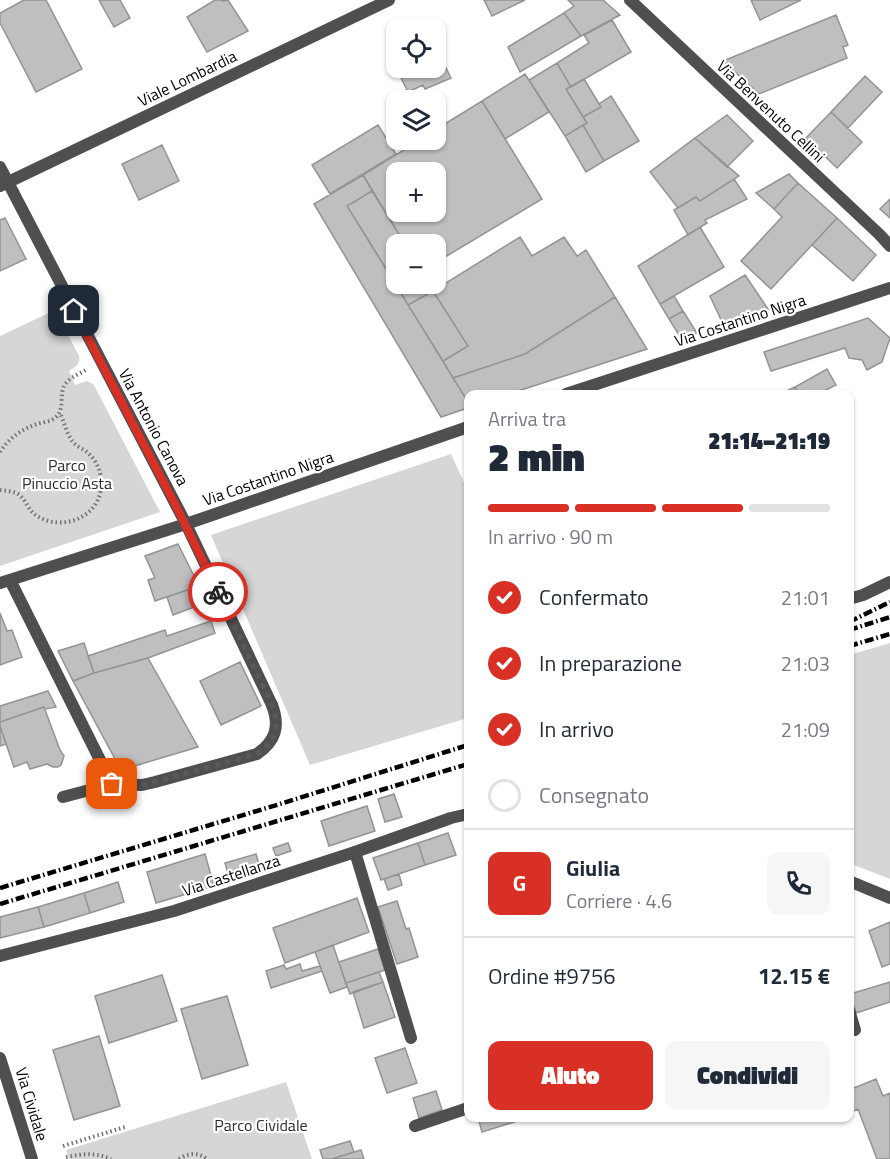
<!DOCTYPE html>
<html lang="it">
<meta charset="utf-8">
<style>
body{margin:0;font-family:"Titillium Web",sans-serif;background:#f6f6f7;color:#1f2937;height:100vh;display:flex;flex-direction:column;font-size:22px;white-space:nowrap}
*{box-sizing:border-box;margin:0}
p{font-size:20px;color:#747a83}
.icon{flex:none;width:33px;height:33px;fill:none;stroke:currentColor;stroke-width:2;stroke-linecap:round;stroke-linejoin:round}
.map{position:relative;flex:1;overflow:hidden}
.side{position:absolute;left:464px;top:390px;width:390px;height:732px;display:flex;flex-direction:column;background:#fff;border-radius:12px;box-shadow:0 2px 4px #0004}
.side>*{flex:none}
.tools{position:absolute;left:386px;top:18px;display:grid;gap:12px}
.tools a{display:grid;place-items:center;width:60px;height:60px;border-radius:12px;background:#fff;box-shadow:0 2px 4px #0004;font-size:30px}
.pin{position:absolute;display:grid;place-items:center;width:51px;height:51px;color:#fff;margin:-26px;border-radius:12px;box-shadow:0 3px 9px #0006}
.courier{position:absolute;display:grid;place-items:center;width:60px;height:60px;margin:-30px;border:4px solid #d93025;border-radius:50%;background:#fff;color:#222;box-shadow:0 2px 8px #0007}
.headline em{font-style:normal;font-weight:800}
.headline div{display:flex;flex-direction:column-reverse}
.headline{display:flex;align-items:center;justify-content:space-between;height:102px;padding:0 24px}
h1{font-size:39px;font-weight:800;line-height:45px}
.bar{display:grid;grid-template-columns:repeat(4,1fr);gap:9px 6px;align-content:center;height:72px;padding:0 24px}
.bar i{height:8px;border-radius:4px;background:#e0e1e3}
.bar .on{background:#d93025}
.bar p{grid-column:span 4}
.line{display:flex;align-items:center;gap:15px;padding:0 24px;border-top:2px solid #e0e1e3}
.line div{flex:1}
.round{display:grid;place-items:center;flex:none;width:63px;height:63px;border-radius:12px;background:#f6f6f7}
ol{padding:0 24px;list-style:none}
li{display:flex;align-items:center;gap:18px;height:66px}
li p{margin-inline-start:auto}
li .icon{padding:6px;border-radius:50%;background:#d93025;color:#fff;stroke-width:4}
li:last-child{color:#747a83}
li i{width:33px;height:33px;border:3px solid #e0e1e3;border-radius:50%}
.button{display:flex;gap:12px;margin-top:auto;padding:12px 24px}
.button a{flex:1;height:69px;border-radius:12px;background:#d93025;color:#fff;font-size:24px;font-weight:800;line-height:69px;text-align:center}
.button a+a{background:#f6f6f7;color:#1f2937}
.map>svg:first-child{display:block}
.green{fill:#d6d6d6}
.building{fill:#bfbfbf;stroke:#939393;stroke-width:1.5;fill-rule:evenodd}
.lines{fill:none;stroke-linecap:round;stroke-linejoin:round}
.path{stroke:#717171;stroke-width:4;stroke-dasharray:1.5 3;stroke-linecap:butt}
.service{stroke:#4f4f4f;stroke-width:12}
.minor{stroke:#4f4f4f;stroke-width:12}
.tertiary{stroke:#4f4f4f;stroke-width:12}
.rail{stroke:#000;stroke-width:4.5;stroke-dasharray:9 3 1.5 3;stroke-linecap:butt}
.done{stroke:#595959;stroke-width:6;stroke-dasharray:0 10.8}
.route{stroke:#d93025;stroke-width:8}
.labels{text-anchor:middle;stroke-width:4.5;stroke-linejoin:round;paint-order:stroke}
.street-label{font-size:16px;fill:#000;stroke:#fff}
.park-label{font-size:16px;fill:#2d2d2d;stroke:#fff}
</style>
<div class="map">
<svg width="890" height="1159" viewBox="0 0 890 1159">
<rect width="100%" height="100%" fill="#fff"/>
<path class="green" d="M55 310 79 356C81 364 75 367 69 371L75 385 87 381 93 384 95 387 160 512 0 566V336Z
M451 454 468 491V718L310 765 211 535Z
M890 643V879L849 863V655Z
M286 1082 312 1159H69L66 1150Z"/>
<path class="building" d="M24 0H46L82 69 36 92 0 23V13Z
M99 0H120L130 18 114 27Z
M215 0H222V1L228 0 248 31 207 52 187 17Z
M484 0H525L492 16Z
M568 0H603L620 15 581 36 564 13 574 6Z
M751 0H801L760 20Z
M564 13 581 36 520 72 508 47Z
M836 15 848 45 843 47 847 58 759 94 723 61Z
M612 20 631 52 571 87 557 63 589 43 584 35Z
M435 45 451 78 425 89 423 85 408 92 396 68H435Z
M557 63 571 87 566 89 587 123 565 136 529 80Z
M525 74 549 112 505 139 482 101Z
M865 76 882 92 848 128 831 112Z
M584 79 601 107 583 117 566 89Z
M611 96 639 141 604 161 583 125 587 123 583 117 601 107 599 104Z
M482 101 542 199 435 263V244H405L363 175 420 140H435V130ZM396 172H435V212H396Z
M831 112 862 142 837 168 806 138Z
M727 115 753 141 727 167 695 138Z
M378 125 396 154 330 194 312 165Z
M583 125 604 161 586 172 565 136Z
M695 138 739 176 700 201 696 197 678 208 650 172Z
M162 145 179 181 139 200 122 164Z
M789 174 798 183 774 209 756 193Z
M363 175 372 191 347 206 468 402V408L441 417 314 204Z
M734 179 747 199 705 220 707 223 688 235 674 210 696 197 700 201Z
M798 183 837 218 771 289 741 261 782 217 774 209Z
M372 191 405 244H396V284H401L397 286 347 206Z
M890 199V218L880 209Z
M5 218 26 259 0 271V220Z
M837 218 876 255 853 281 812 245Z
M700 227 724 267 660 304 638 266Z
M520 237 532 256 564 237 577 256 586 250 615 297 525 354 453 378 443 361 468 346 433 291Z
M745 275 768 309 723 324 710 296Z
M401 284H429L433 291 408 305 397 286Z
M433 291 468 346 443 361 408 305Z
M674 296 683 311 669 319 660 304Z
M615 297 647 349 509 394H468V402L453 378 525 354Z
M683 311 697 333 681 338 669 319Z
M868 318 890 338 882 362 867 370 862 360 849 358 845 348 771 371 764 352Z
M827 369 836 385 818 394H799L795 387Z
M795 387 799 394H780Z
M178 544 199 586 155 601 148 580 155 578 145 556Z
M199 586 207 602 173 615 167 597Z
M0 613 7 631 12 630 22 657 0 665Z
M211 621 215 633 148 658 94 673 88 656 165 630 167 636Z
M84 643 94 673 73 681 58 651Z
M148 658 198 747 121 770 73 681 94 673Z
M240 662 261 706 221 725 200 681Z
M48 691 56 707 45 709 44 707 0 722V706Z
M44 707 60 750 64 756 61 765 58 767H53L47 764 30 769 27 762 14 767 0 726V722Z
M0 726 6 744 0 746Z
M394 794 402 817 385 822 378 799Z
M367 806 375 831 329 846 321 821Z
M448 833 456 855 425 865 418 843Z
M288 843 291 851 276 856 273 848Z
M418 843 425 865 381 880 373 858Z
M205 854 214 886 156 903 147 872Z
M256 854 261 871 230 881 225 863Z
M399 874 402 885 388 890 384 879Z
M118 882 124 902 90 913 84 893Z
M84 893 90 913 44 927 38 907Z
M357 898 369 932 285 963 273 928Z
M397 901 406 929 409 928 418 957 397 964 378 907Z
M38 907 44 927 0 938V917Z
M890 922V964L882 967 869 931Z
M333 945 347 987 330 993 315 952Z
M378 949 385 970 346 983 339 962Z
M300 964 302 971 320 966 322 971 271 988 266 971 284 965 286 969Z
M379 972 383 982 350 994 346 983Z
M162 975 177 1021 109 1043 95 996Z
M383 982 395 1017 364 1028 353 992Z
M890 982V1002L856 1013 850 994Z
M227 996 248 1065 202 1079 181 1009Z
M99 1036 120 1106 74 1120 53 1050Z
M405 1048 417 1083 387 1093 375 1058Z
M876 1079 883 1096 890 1093V1159H877L858 1109 849 1113V1090Z
M436 1091 442 1110 419 1118 413 1098Z
M478 1118H527L482 1132Z
M350 1141 354 1152 332 1159H323L320 1150Z
M361 1150 364 1159H332L354 1152Z"/>
<g class="lines">
<path class="path" d="M0 452C9 438 22 429 37 424 43 422 50 422 55 418 66 410 58 392 66 383 71 377 79 374 86 370
M0 490C6 491 13 491 18 494 29 502 26 512 43 519 56 525 72 523 83 516 106 503 107 470 88 453 84 449 77 447 73 442 67 435 64 422 60 413
M63 1146 125 1127
M66 1157C82 1154 95 1152 111 1159
M179 1159C188 1153 198 1152 207 1159"/>
<path class="service" d="M849 599 863 595 890 582
M63 797 112 784 142 785 155 782 257 754C276 741 280 726 272 705
M355 852 411 1038
M849 1010 855 1030
M415 1126 468 1108"/>
<path class="minor" d="M630 0 879 234 890 246
M0 167 186 524 272 705
M566 394 890 288
M10 580 112 784
M0 583 186 524 468 427
M849 881 890 898
M0 956 174 911 355 852 451 818 468 814
M0 1058 32 1159"/>
<path class="tertiary" d="M0 186 389 0"/>
<path class="rail" d="M849 622 890 602
M849 630 890 617
M849 646 890 634
M0 888 280 804 468 745
M0 904 468 764"/>
</g>
<g class="lines">
<path class="done" d="M112 784 142 785 155 782 257 754C276 741 280 726 272 705L218 592"/>
<path class="route" d="M74 311 176 506 218 592"/>
</g>
<g class="labels">
<g class="street-label">
<text transform="translate(187 78) rotate(-26)" y="6">Viale Lombardia</text>
<text transform="translate(771 111) rotate(43)" y="6">Via Benvenuto Cellini</text>
<text transform="translate(740 320) rotate(-18)" y="6">Via Costantino Nigra</text>
<text transform="translate(154 427) rotate(62)" y="6">Via Antonio Canova</text>
<text transform="translate(268 478) rotate(-19)" y="6">Via Costantino Nigra</text>
<text transform="translate(231 875) rotate(-18)" y="6">Via Castellanza</text>
<text transform="translate(32 1104) rotate(73)" y="6">Via Cividale</text>
</g>
<g class="park-label">
<text x="67" y="471">Parco<tspan x="67" dy="18">Pinuccio Asta</tspan></text>
<text x="261" y="1131">Parco Cividale</text>
</g>
</g>
</svg>
<div class="tools">
<a><svg class="icon" aria-label="locate" viewBox="0 0 24 24"><circle cx="12" cy="12" r="6"/><path d="M12 2v4M12 18v4M2 12h4M18 12h4"/></svg></a>
<a><svg class="icon" aria-label="layers" viewBox="0 0 24 24"><path d="M12 4l9 5-9 5-9-5zM3 14l9 5 9-5"/></svg></a>
<a>+</a>
<a>−</a>
</div>
<div class="pin" style="left:112px;top:784px;background:#ea580c"><svg class="icon" aria-label="bag" viewBox="0 0 24 24"><path d="M5 8h14l-1 12H6zM9 8a3 3 0 0 1 6 0"/></svg></div>
<div class="pin" style="left:74px;top:311px;background:#1f2937"><svg class="icon" aria-label="home" viewBox="0 0 24 24"><path d="M3 11l9-7 9 7M6 9v11h12V9"/></svg></div>
<div class="courier" style="left:218px;top:592px"><svg class="icon" aria-label="bike" viewBox="0 0 24 24"><circle cx="6" cy="16" r="4"/><circle cx="18" cy="16" r="4"/><path d="M6 16l4-8h5l3 8M10 8l3 8H6M13 5h3"/></svg></div>
<section class="side">
<div class="headline"><div><h1>2 min</h1><p>Arriva tra</p></div><em>21:14–21:19</em></div>
<div class="bar"><i class="on"></i><i class="on"></i><i class="on"></i><i></i><p>In arrivo · 90 m</p></div>
<ol>
<li><svg class="icon" aria-label="check" viewBox="0 0 24 24"><path d="M5 12l5 5 9-10"/></svg>Confermato<p>21:01</p></li>
<li><svg class="icon" aria-label="check" viewBox="0 0 24 24"><path d="M5 12l5 5 9-10"/></svg>In preparazione<p>21:03</p></li>
<li><svg class="icon" aria-label="check" viewBox="0 0 24 24"><path d="M5 12l5 5 9-10"/></svg>In arrivo<p>21:09</p></li>
<li><i></i>Consegnato</li>
</ol>
<div class="line" style="height:108px"><b class="round" style="background:#d93025;color:#fff">G</b><div><b>Giulia</b><p>Corriere · 4.6</p></div><a class="round"><svg class="icon" aria-label="phone" viewBox="0 0 24 24"><path d="M5 4h4l2 5-3 2q2 4 5 5l2-3 5 2v4C11 20 4 13 5 4z"/></svg></a></div>
<div class="line" style="height:78px"><div>Ordine #9756</div><b>12.15 €</b></div>
<div class="button"><a>Aiuto</a><a>Condividi</a></div>
</section>
</div>
